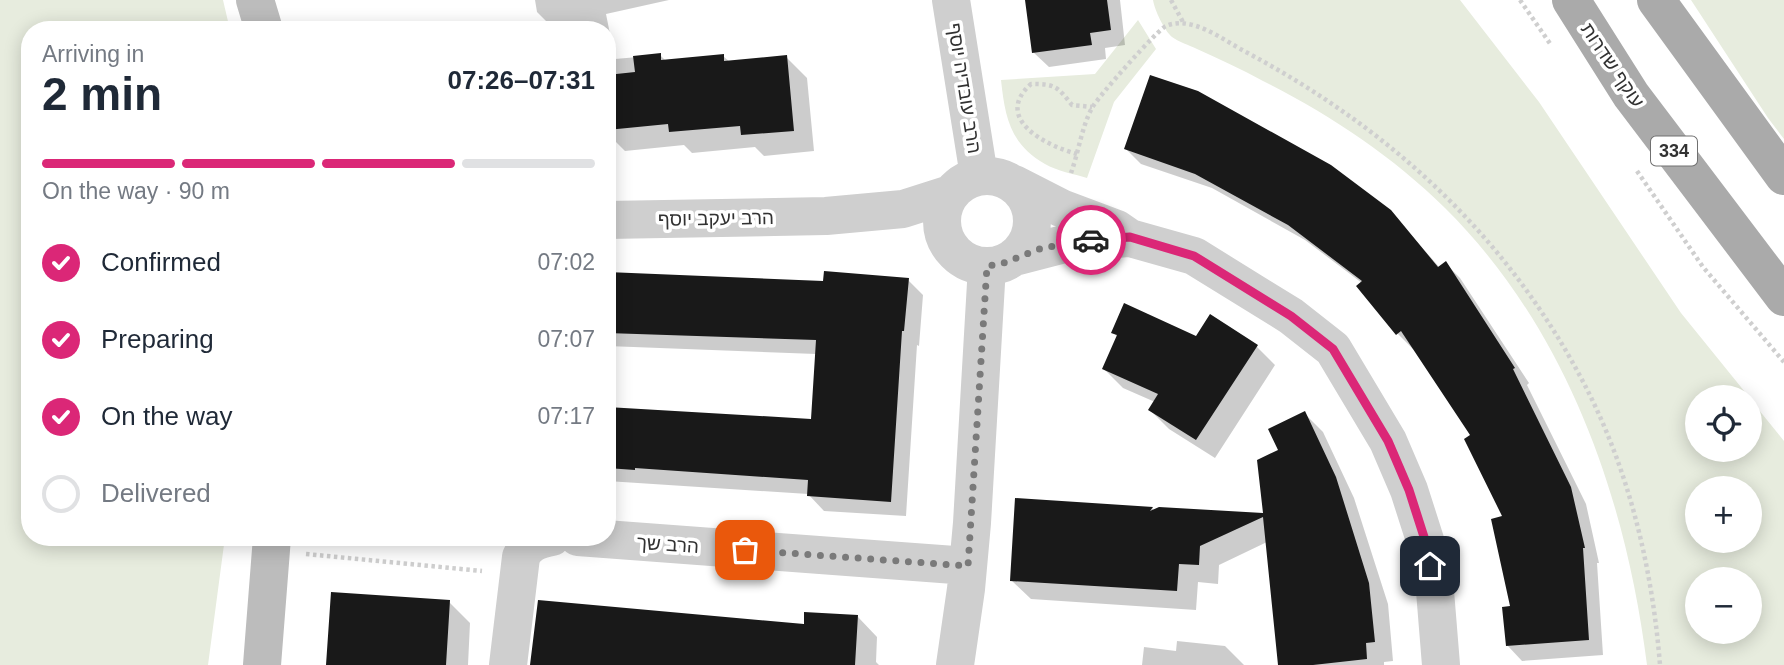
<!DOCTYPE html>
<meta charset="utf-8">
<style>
body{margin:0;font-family:Helvetica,"Noto Sans Hebrew",sans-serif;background:#f2f2f3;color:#1f2937;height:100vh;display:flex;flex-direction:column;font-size:26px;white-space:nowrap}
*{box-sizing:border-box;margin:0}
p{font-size:23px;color:#747a83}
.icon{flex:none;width:38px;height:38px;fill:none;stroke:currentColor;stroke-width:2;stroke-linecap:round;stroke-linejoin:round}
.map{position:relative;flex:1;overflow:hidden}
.drawer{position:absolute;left:21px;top:21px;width:595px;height:525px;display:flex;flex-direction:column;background:#fff;border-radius:28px;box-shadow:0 4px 18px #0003}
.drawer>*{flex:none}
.buttons{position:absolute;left:1685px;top:385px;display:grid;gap:14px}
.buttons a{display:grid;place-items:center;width:77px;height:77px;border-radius:50%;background:#fff;box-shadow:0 4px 18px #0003;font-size:35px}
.pin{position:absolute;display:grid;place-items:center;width:60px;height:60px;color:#fff;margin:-30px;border-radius:14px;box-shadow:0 4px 10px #0006}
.courier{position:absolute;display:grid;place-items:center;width:70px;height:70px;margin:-35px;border:5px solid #db2777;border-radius:50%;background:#fff;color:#222;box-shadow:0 2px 9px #0007}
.summary em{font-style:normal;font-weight:700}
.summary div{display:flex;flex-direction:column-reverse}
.summary{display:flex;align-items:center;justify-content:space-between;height:119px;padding:0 21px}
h1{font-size:46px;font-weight:700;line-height:52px}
.bar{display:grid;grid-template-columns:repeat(4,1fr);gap:10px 7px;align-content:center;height:84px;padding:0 21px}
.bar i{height:9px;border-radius:5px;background:#e0e1e3}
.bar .on{background:#db2777}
.bar p{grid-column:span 4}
ol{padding:0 21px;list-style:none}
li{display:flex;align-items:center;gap:21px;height:77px}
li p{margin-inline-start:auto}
li .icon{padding:7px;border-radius:50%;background:#db2777;color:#fff;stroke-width:4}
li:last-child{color:#747a83}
li i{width:38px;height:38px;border:4px solid #e0e1e3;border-radius:50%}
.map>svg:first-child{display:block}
.green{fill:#e7ecde;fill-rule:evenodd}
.shadow{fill:#0003}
.building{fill:#191919}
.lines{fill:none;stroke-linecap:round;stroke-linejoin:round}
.path{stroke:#cfcfcf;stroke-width:4.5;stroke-dasharray:3.5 3.5;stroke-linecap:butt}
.street{stroke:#cfcfcf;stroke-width:38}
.secondary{stroke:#bcbcbc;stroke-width:38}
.primary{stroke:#aaa;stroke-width:38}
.done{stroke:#7a7a7a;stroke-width:7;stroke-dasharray:0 12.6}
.route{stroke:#db2777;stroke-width:9}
.labels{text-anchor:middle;stroke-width:7;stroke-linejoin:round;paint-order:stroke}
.shield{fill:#fff;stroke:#707070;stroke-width:2}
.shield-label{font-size:18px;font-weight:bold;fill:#323232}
.street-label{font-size:19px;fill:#323232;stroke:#fff}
</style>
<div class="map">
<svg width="1784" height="665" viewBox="0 0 1784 665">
<rect width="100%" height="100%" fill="#fff"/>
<path class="green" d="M0 0H223L230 30H30V537H225L208 665H0Z
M1153 0H1460L1539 102 1681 313 1749 397H1698V450H1750V399L1784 441V665H1647C1626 498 1567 329 1445 208 1391 155 1330 115 1263 81 1241 69 1219 59 1197 49 1189 45 1179 42 1172 37 1164 30 1155 11 1153 0ZM1698 488H1750V541H1698ZM1698 579H1750V632H1698Z
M1691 0H1784V139L1768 118Z
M1138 20 1156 49 1114 102 1087 178C1074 174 1057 171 1045 164 1010 144 1005 117 1001 80L1095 74Z"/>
<path class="shadow" d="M535 0H669L606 14 615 59 660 55 666 61 723 56 730 62 786 57 807 78 814 151 764 156 755 147 692 153 684 145 625 151 616 142 607 143V30H555L537 12Z
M1027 0H1120L1125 45 1105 48 1106 59 1049 67 1033 52Z
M1126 149 1390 211 1440 268 1445 263 1460 278 1529 383 1527 385 1586 504 1599 563H1597L1603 655 1522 661 1507 645 1512 608 1505 518 1473 436 1414 347 1413 349 1398 334 1362 283 1305 240 1212 188 1141 164Z
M607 274 825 283 908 280 923 295 919 346 917 345 906 516 824 511 808 494 607 481V409L812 421 816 354 607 346Z
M1113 333 1197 338 1256 346 1275 365 1215 458 1169 429 1150 410 1155 402 1123 388 1104 369 1118 337Z
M1304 413 1323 432 1354 498 1388 604 1393 661 1384 662V665H1280L1267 542 1219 565 1218 584 1198 582 1196 610 1031 599 1011 580 1152 508 1155 511 1265 515 1280 451Z
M449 602 470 623 468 665H328Z
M858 617 877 637 876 662 879 665H532Z
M1177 641 1225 646 1244 665H1142L1144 647 1176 651Z"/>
<path class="building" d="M1025 0H1107L1111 30 1090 33 1092 45 1032 53Z
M661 53V60L724 54V61L787 55 794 131 741 135 740 126 669 132 668 124 607 130V75L635 72 633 56Z
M1150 75 1198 91 1331 165 1391 210 1438 267 1446 261 1515 368 1513 369 1571 487 1585 548H1583L1589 640 1506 646 1502 607 1510 606 1491 519 1502 516 1464 439 1470 435 1401 331 1396 335 1356 286 1362 281 1288 225 1195 174 1124 149Z
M824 271 909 278 904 331H902L891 502 807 496 808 480 635 468V470L607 468V407L811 419 816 340 607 333V272L823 281Z
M1124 303 1196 336 1210 314 1258 345 1196 440 1148 410 1158 394 1102 369 1117 335 1111 333Z
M1305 411 1336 477 1369 583 1375 642 1366 643 1367 659 1313 665H1278L1263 517 1200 546 1199 565 1179 564 1177 591 1010 581 1015 498 1153 507 1150 511 1159 507 1263 513 1257 460 1278 450 1268 429Z
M331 592 450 600 446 665H326Z
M538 600 804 624V612L858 615 855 665H530Z"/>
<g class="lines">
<path class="path" d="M1171 0 1183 22
M1520 0 1551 45
M1077 154C1047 146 992 119 1031 84 1055 84 1057 86 1072 105L1092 107
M1637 171 1703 267 1784 362
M1071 173C1078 154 1082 126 1092 108 1096 99 1159 28 1166 26 1191 15 1222 39 1244 51 1387 127 1503 232 1580 376 1628 465 1652 565 1660 665
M306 554 482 571"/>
<path class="street" d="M951 0 979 176
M942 221a45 45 0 1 1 90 0a45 45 0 1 1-90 0Z
M1014 184 1061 208 1117 229 1130 238 1194 256 1291 316 1333 349 1388 441 1409 490 1425 540 1435 591 1441 665
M607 220 826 216 903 209 950 194
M1014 257 1068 243 1128 238
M578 537 968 566
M508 665 521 557C527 543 538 540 552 537
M955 665 966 589 972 523 987 266"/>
<path class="secondary" d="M255 0 264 30
M262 665 272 537"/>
<path class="primary" d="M1571 0 1631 95 1784 297
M1656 0 1784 176"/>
</g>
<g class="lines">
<path class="done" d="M745 550 968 566 987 266 1001 264 1042 248 1091 240"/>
<path class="route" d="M1091 240 1130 237 1194 256 1291 316 1333 349 1388 441 1409 490 1425 540 1430 566"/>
</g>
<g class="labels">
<rect class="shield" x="1651" y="136.5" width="46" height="29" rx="5"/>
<g class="shield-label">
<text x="1674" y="157">334</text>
</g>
<g class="street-label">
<text transform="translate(1613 65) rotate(56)" y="7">עוקף שדרות</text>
<text transform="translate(965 88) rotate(81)" y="7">הרב עובדיה יוסף</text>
<text transform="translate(716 218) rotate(-1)" y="7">הרב יעקב יוסף</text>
<text transform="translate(668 544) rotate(4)" y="7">הרב שך</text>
</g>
</g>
</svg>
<div class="buttons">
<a><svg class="icon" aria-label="locate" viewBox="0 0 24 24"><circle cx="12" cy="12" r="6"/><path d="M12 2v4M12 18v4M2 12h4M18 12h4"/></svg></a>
<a>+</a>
<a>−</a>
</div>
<div class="pin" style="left:745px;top:550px;background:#ea580c"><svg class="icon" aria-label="bag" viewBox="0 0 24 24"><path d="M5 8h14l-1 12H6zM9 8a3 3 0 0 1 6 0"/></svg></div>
<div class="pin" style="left:1430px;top:566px;background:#1f2937"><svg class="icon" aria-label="home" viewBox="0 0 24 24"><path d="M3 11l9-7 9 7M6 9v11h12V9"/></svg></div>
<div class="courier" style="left:1091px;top:240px"><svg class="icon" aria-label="car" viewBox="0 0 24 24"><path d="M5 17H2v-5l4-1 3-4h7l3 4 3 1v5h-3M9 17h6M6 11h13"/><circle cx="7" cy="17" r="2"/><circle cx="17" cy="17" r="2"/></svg></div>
<section class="drawer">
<div class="summary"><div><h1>2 min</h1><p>Arriving in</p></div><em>07:26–07:31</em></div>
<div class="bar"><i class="on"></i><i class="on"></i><i class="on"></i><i></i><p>On the way · 90 m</p></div>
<ol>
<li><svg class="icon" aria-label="check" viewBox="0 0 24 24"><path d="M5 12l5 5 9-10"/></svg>Confirmed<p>07:02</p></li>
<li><svg class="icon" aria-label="check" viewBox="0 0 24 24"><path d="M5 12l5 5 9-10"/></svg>Preparing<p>07:07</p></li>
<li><svg class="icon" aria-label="check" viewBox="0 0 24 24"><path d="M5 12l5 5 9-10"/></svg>On the way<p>07:17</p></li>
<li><i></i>Delivered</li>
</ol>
</section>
</div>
